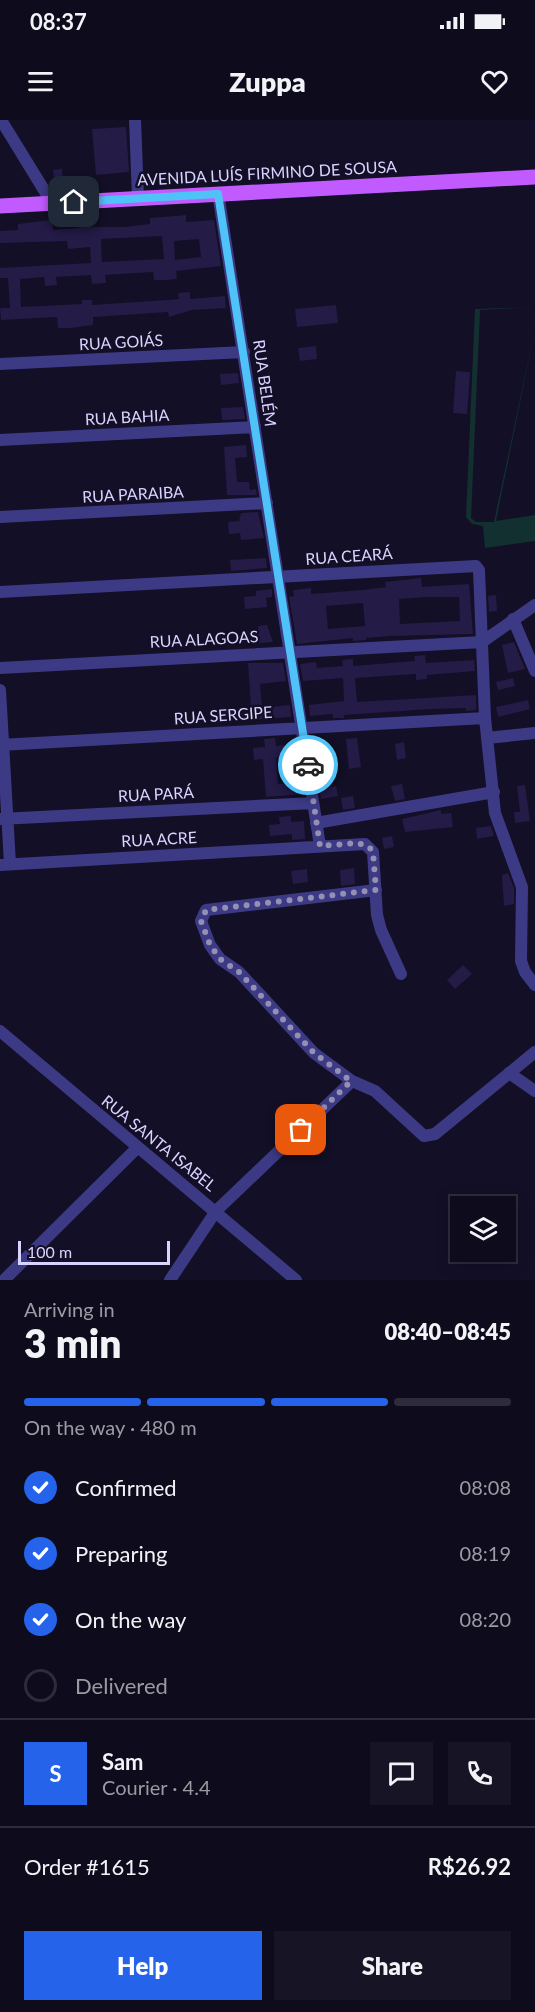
<!DOCTYPE html>
<meta charset="utf-8">
<style>
body{margin:0;font-family:Lato,sans-serif;background:#171425;color:#f1f3f6;height:100vh;display:flex;flex-direction:column;font-size:22px;white-space:nowrap}
*{box-sizing:border-box;margin:0}
p{font-size:20px;color:#9b9ba3}
.icon{flex:none;width:33px;height:33px;fill:none;stroke:currentColor;stroke-width:2;stroke-linecap:round;stroke-linejoin:round}
.map{position:relative;height:1160px;overflow:hidden}
.sheet{display:flex;flex-direction:column;background:#0e0b1c;flex:1}
.sheet>*{flex:none}
.controls{position:absolute;left:450px;top:1076px;display:grid;gap:12px}
.controls a{display:grid;place-items:center;width:66px;height:66px;border-radius:0px;background:#0e0b1c;box-shadow:0 3px 15px #0003,0 0 0 2px #2e2b3b;font-size:30px}
.scale{position:absolute;left:18px;bottom:15px;width:152px;box-sizing:border-box;padding-left:6px;border:3px solid #d9d4ff;border-top:0;font-size:16px;line-height:21px;white-space:nowrap;color:#d9d4ff;-webkit-text-stroke:4px #130f26;paint-order:stroke}
.pin{position:absolute;display:grid;place-items:center;width:51px;height:51px;color:#fff;margin:-26px;border-radius:12px;box-shadow:0 3px 9px #0006}
.courier{position:absolute;display:grid;place-items:center;width:60px;height:60px;margin:-30px;border:4px solid #4fc3f7;border-radius:50%;background:#fff;color:#222;box-shadow:0 2px 8px #0007}
.summary em{font-style:normal;font-weight:800}
.summary div{display:flex;flex-direction:column-reverse}
.summary{display:flex;align-items:center;justify-content:space-between;height:102px;padding:0 24px}
h1{font-size:39px;font-weight:800;line-height:45px}
.bar{display:grid;grid-template-columns:repeat(4,1fr);gap:9px 6px;align-content:center;height:72px;padding:0 24px}
.bar i{height:8px;border-radius:4px;background:#2e2b3b}
.bar .selected{background:#2563eb}
.bar p{grid-column:span 4}
.line{display:flex;align-items:center;gap:15px;padding:0 24px;border-top:2px solid #2e2b3b}
.line div{flex:1}
.round{display:grid;place-items:center;flex:none;width:63px;height:63px;border-radius:0px;background:#171425}
ol{padding:0 24px;list-style:none}
li{display:flex;align-items:center;gap:18px;height:66px}
li p{margin-inline-start:auto}
li .icon{padding:6px;border-radius:50%;background:#2563eb;color:#fff;stroke-width:4}
li:last-child{color:#9b9ba3}
li i{width:33px;height:33px;border:3px solid #2e2b3b;border-radius:50%}
.action{display:flex;gap:12px;margin-top:auto;padding:12px 24px}
.action a{flex:1;height:69px;border-radius:0px;background:#2563eb;color:#fff;font-size:24px;font-weight:800;line-height:69px;text-align:center}
.action a+a{background:#171425;color:#f1f3f6}
.status{display:flex;justify-content:space-between;align-items:center;height:42px;padding:0 30px;background:#0e0b1c;direction:ltr}
.status svg{height:16px;fill:currentColor}
header{display:flex;justify-content:space-between;align-items:center;height:78px;padding:0 24px;background:#0e0b1c;font-size:27px;font-weight:800}
.map>svg:first-child{display:block}
.green{fill:#12302f}
.building{fill:#241b47;fill-rule:evenodd}
.lines{fill:none;stroke-linecap:round;stroke-linejoin:round}
.minor{stroke:#3d3a85;stroke-width:12}
.major{stroke:#c25bff;stroke-width:15}
.done{stroke:#948fb3;stroke-width:6;stroke-dasharray:0 10.8}
.route{stroke:#4fc3f7;stroke-width:8}
.labels{text-anchor:middle;stroke-width:5;stroke-linejoin:round;paint-order:stroke}
.street-label{font-size:16px;fill:#d9d4ff;stroke:#130f26}
</style>
<div class="status"><b>08:37</b><svg viewBox="0 0 49 12"><path d="M0 12V9h3v3zM5 12V6h3v6zM10 12V3h3v9zM15 12V0h3v12zM26 1h20v11H26zM47 4h2v5h-2z"/></svg></div>
<header><svg class="icon" aria-label="menu" viewBox="0 0 24 24"><path d="M4 6h16M4 12h16M4 18h16"/></svg>Zuppa<svg class="icon" aria-label="heart" viewBox="0 0 24 24"><path d="M12 20l-8-8c-3-5 5-10 8-4 3-6 11-1 8 4z"/></svg></header>
<div class="map">
<svg width="535" height="1160" viewBox="0 0 535 1160">
<rect width="100%" height="100%" fill="#130f26"/>
<path class="green" d="M535 187 480 190 471 398 476 402H494L535 209 496 401 535 395V421L485 428 483 406 472 404 466 397 475 189Z"/>
<path class="building" d="M126 7 129 52 96 55 92 9Z
M62 49 63 63 55 64 53 50Z
M186 95V102L214 100 221 146 176 151 177 159 166 160H154L153 152 105 155 106 163 92 164 91 155 56 157 57 165 45 166 44 157 20 159 21 187 82 184V180H92V185L167 180 179 179 178 173 190 172V179L225 176 226 188 192 190 169 197 168 192 93 197V205L71 208H58L57 197 1 200 0 188H10L8 158H0V148L91 143 90 127 68 129 67 121 0 123V111L18 110V104L42 101 52 100 53 110 79 108 78 102 90 101V107H125L150 104V98ZM162 116 164 139 102 142 101 119ZM199 119 201 137 175 140 174 121Z
M336 185 338 203 297 207 295 189Z
M316 226 317 239 300 241 298 228Z
M456 251 470 252 467 294 453 293Z
M238 253 239 263 221 265 220 254Z
M243 287 245 299 222 300 221 288Z
M246 325 247 337 235 338 237 362H249L250 370 256 369 257 375H227L224 327Z
M258 392 264 418 241 420 240 413 229 414 228 402 239 401 241 393Z
M266 438 267 448 231 451 230 440Z
M421 458 422 467 469 464 473 514 390 516 366 518V520L353 521V518L297 524 289 477 294 476 293 470 311 468V474L363 470 386 467 385 462ZM425 477H459L460 501 400 504 399 479ZM363 483 365 506 328 509 326 486Z
M272 469V477L266 478 267 487 245 489 244 477 256 476V471Z
M496 475 497 491 489 492 488 476Z
M267 505 273 522 247 524 246 512 258 511V506Z
M514 522 525 549 508 553 502 525Z
M425 535 426 543 474 540 475 551 427 555V559L416 560V554L355 558 357 582 476 575V590L466 591V588L430 589 344 595V598H333V594L310 596 309 585 344 581 343 558 303 561 300 544 316 542 317 548 343 546 342 540 353 539V546L415 541 414 536Z
M248 543H283L286 561 260 564 262 588 290 585 291 597 252 600Z
M513 558 515 566 498 570 496 562Z
M528 580 530 589 498 597 496 587Z
M275 618 276 626 287 625 288 637 276 638 278 664 302 662 303 674 266 677 263 639 254 640 253 628 265 627 264 619Z
M357 618 361 647 349 649 346 619Z
M404 622 406 638 397 640 395 624Z
M402 664 405 679 395 681 391 666Z
M525 665 530 701 515 703 514 692H520L517 666Z
M336 666 338 676 321 679 319 669Z
M353 676 355 688 343 690 341 678Z
M441 690V694L451 693 453 707 405 712 402 699Z
M291 696V702L304 701 305 719 292 720V714L270 716 269 705 280 704 279 697Z
M491 706 494 716 477 719 476 708Z
M392 716 394 727 384 729 382 718Z
M354 748 355 764 341 766 340 750Z
M307 749 308 762 293 764 291 751Z
M508 753 514 768V784L504 786 502 755Z
M463 845 472 854 455 869 447 860Z"/>
<g class="lines">
<path class="minor" d="M1 0 52 83
M135 0 138 78
M218 73 320 726
M0 244 244 232
M0 320 255 307
M0 397 267 383
M0 472 476 446 479 450 485 598 495 693 522 767 521 841 525 852 535 865
M513 499 535 551
M482 522 535 485
M0 548 482 522
M0 570 10 744
M487 618 535 613
M0 625 485 598
M0 699 313 683
M316 703 494 672
M0 745 365 724 373 732 377 795 381 810 401 854
M376 770 206 790 201 801 210 825 220 839 239 852 314 933 352 961 375 971 424 1016 435 1014 535 932
M0 911 296 1160
M509 953 535 971
M4 1160 137 1028
M170 1160 216 1091 352 961"/>
<path class="major" d="M0 86 535 57"/>
</g>
<g class="lines">
<path class="done" d="M301 1010 351 961 314 933 239 852 220 839 210 825 201 801 206 790 376 770 373 732 369 727 358 723 320 726 308 645"/>
<path class="route" d="M74 82 218 74 308 645"/>
</g>
<g class="labels">
<g class="street-label">
<text transform="translate(267 53) rotate(-3)" y="6">AVENIDA LUÍS FIRMINO DE SOUSA</text>
<text transform="translate(121 222) rotate(-3)" y="6">RUA GOIÁS</text>
<text transform="translate(265 263) rotate(82)" y="6">RUA BELÉM</text>
<text transform="translate(127 297) rotate(-3)" y="6">RUA BAHIA</text>
<text transform="translate(133 374) rotate(-3)" y="6">RUA PARAIBA</text>
<text transform="translate(349 436) rotate(-4)" y="6">RUA CEARÁ</text>
<text transform="translate(204 519) rotate(-3)" y="6">RUA ALAGOAS</text>
<text transform="translate(223 595) rotate(-4)" y="6">RUA SERGIPE</text>
<text transform="translate(156 674) rotate(-3)" y="6">RUA PARÁ</text>
<text transform="translate(159 719) rotate(-3)" y="6">RUA ACRE</text>
<text transform="translate(159 1023) rotate(39)" y="6">RUA SANTA ISABEL</text>
</g>
</g>
</svg>
<div class="controls">
<a><svg class="icon" aria-label="layers" viewBox="0 0 24 24"><path d="M12 4l9 5-9 5-9-5zM3 14l9 5 9-5"/></svg></a>
</div>
<div class="scale">100 m</div>
<div class="pin" style="left:301px;top:1010px;background:#ea580c"><svg class="icon" aria-label="bag" viewBox="0 0 24 24"><path d="M5 8h14l-1 12H6zM9 8a3 3 0 0 1 6 0"/></svg></div>
<div class="pin" style="left:74px;top:82px;background:#1f2937"><svg class="icon" aria-label="home" viewBox="0 0 24 24"><path d="M3 11l9-7 9 7M6 9v11h12V9"/></svg></div>
<div class="courier" style="left:308px;top:645px"><svg class="icon" aria-label="car" viewBox="0 0 24 24"><path d="M5 17H2v-5l4-1 3-4h7l3 4 3 1v5h-3M9 17h6M6 11h13"/><circle cx="7" cy="17" r="2"/><circle cx="17" cy="17" r="2"/></svg></div>
</div>
<section class="sheet">
<div class="summary"><div><h1>3 min</h1><p>Arriving in</p></div><em>08:40–08:45</em></div>
<div class="bar"><i class="selected"></i><i class="selected"></i><i class="selected"></i><i></i><p>On the way · 480 m</p></div>
<ol>
<li><svg class="icon" aria-label="check" viewBox="0 0 24 24"><path d="M5 12l5 5 9-10"/></svg>Confirmed<p>08:08</p></li>
<li><svg class="icon" aria-label="check" viewBox="0 0 24 24"><path d="M5 12l5 5 9-10"/></svg>Preparing<p>08:19</p></li>
<li><svg class="icon" aria-label="check" viewBox="0 0 24 24"><path d="M5 12l5 5 9-10"/></svg>On the way<p>08:20</p></li>
<li><i></i>Delivered</li>
</ol>
<div class="line" style="height:108px"><b class="round" style="background:#2563eb;color:#fff">S</b><div><b>Sam</b><p>Courier · 4.4</p></div><a class="round"><svg class="icon" aria-label="chat" viewBox="0 0 24 24"><path d="M4 5h16v11H9l-5 4z"/></svg></a><a class="round"><svg class="icon" aria-label="phone" viewBox="0 0 24 24"><path d="M5 4h4l2 5-3 2q2 4 5 5l2-3 5 2v4C11 20 4 13 5 4z"/></svg></a></div>
<div class="line" style="height:78px"><div>Order #1615</div><b>R$26.92</b></div>
<div class="action"><a>Help</a><a>Share</a></div>
</section>
